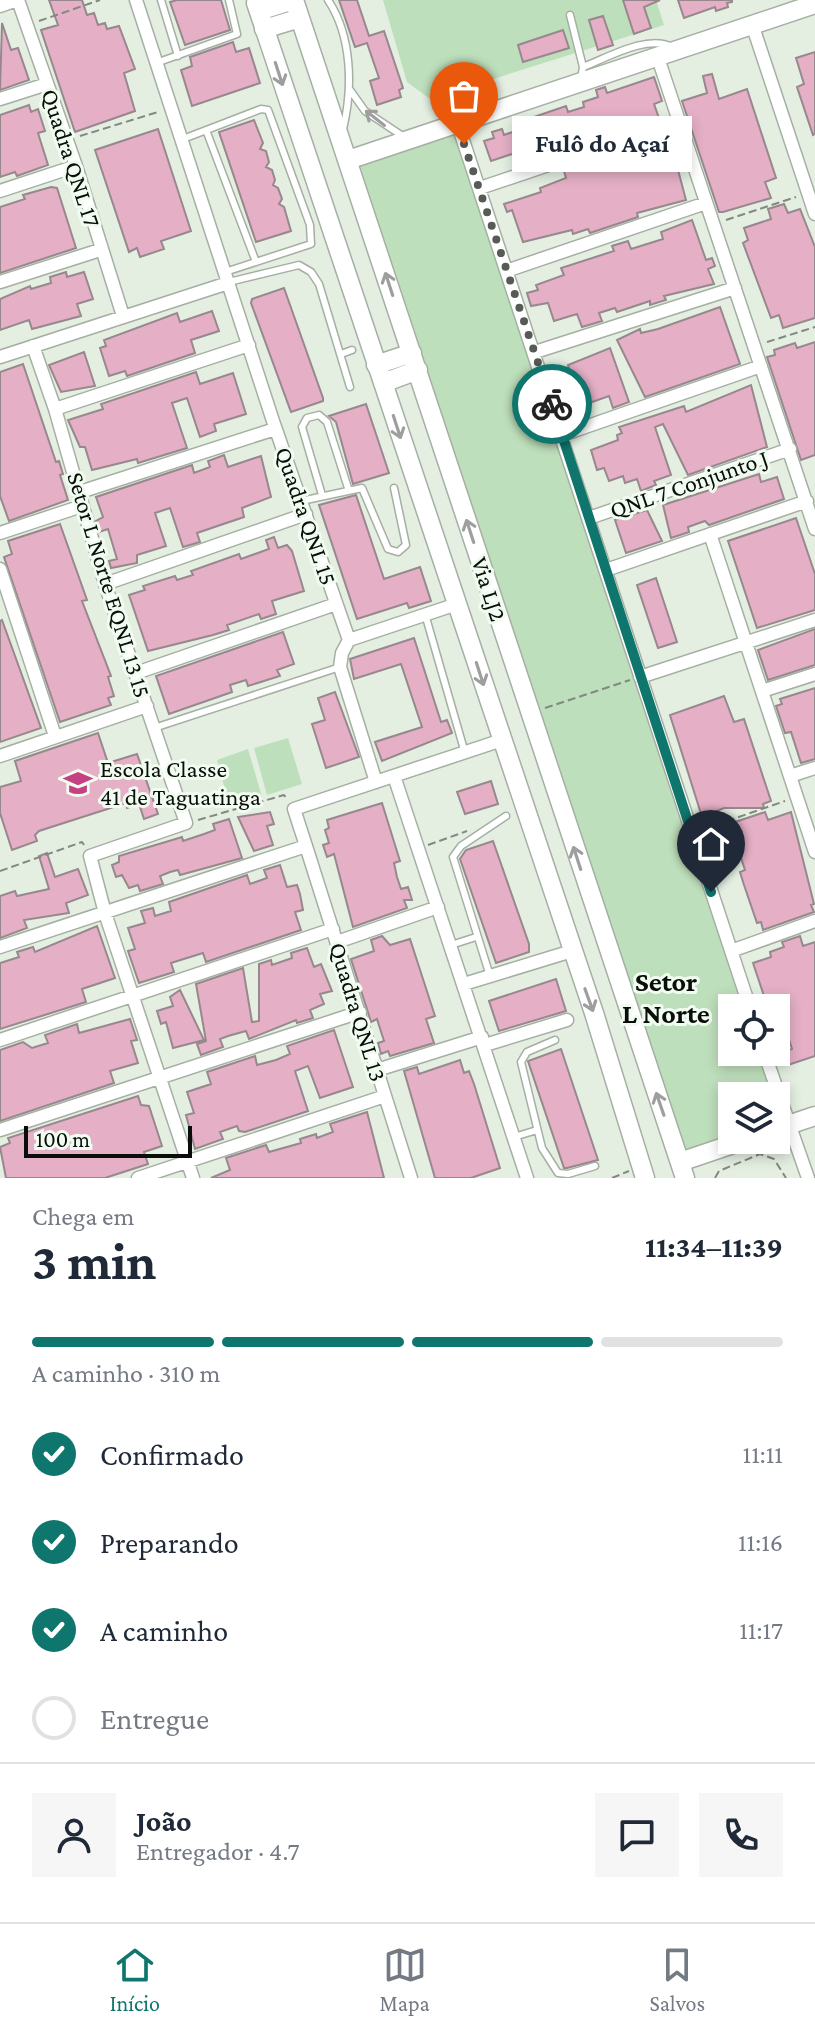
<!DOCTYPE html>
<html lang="pt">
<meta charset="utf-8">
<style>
body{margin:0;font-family:"Crimson Pro",serif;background:#f6f6f7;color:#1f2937;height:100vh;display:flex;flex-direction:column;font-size:30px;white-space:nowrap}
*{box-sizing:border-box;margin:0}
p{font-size:26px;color:#747a83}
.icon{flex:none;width:44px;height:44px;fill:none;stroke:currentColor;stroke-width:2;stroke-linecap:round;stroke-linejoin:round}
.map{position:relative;height:1178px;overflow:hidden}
.side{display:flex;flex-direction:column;background:#fff;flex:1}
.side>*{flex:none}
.tools{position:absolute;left:718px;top:994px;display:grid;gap:16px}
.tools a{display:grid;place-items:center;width:72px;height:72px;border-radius:0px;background:#fff;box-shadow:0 4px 12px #0003;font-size:40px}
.scale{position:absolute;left:24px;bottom:20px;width:168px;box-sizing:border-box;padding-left:8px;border:4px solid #0a0d09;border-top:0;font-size:22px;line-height:28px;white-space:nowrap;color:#0a0d09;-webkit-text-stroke:6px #f1fcf0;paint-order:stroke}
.pin{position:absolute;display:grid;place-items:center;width:68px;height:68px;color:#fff;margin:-82px -34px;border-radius:50% 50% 50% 0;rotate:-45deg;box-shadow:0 0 8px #0007}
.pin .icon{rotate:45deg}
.courier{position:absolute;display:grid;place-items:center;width:80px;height:80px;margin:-40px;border:6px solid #0f766e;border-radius:50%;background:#fff;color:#222;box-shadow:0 2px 10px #0007}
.bubble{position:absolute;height:56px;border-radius:0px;background:#fff;box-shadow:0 4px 12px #0003;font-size:26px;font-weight:700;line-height:56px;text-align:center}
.overview em{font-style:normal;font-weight:700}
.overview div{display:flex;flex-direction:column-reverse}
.overview{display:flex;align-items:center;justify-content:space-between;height:136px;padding:0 32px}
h1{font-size:52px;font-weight:700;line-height:60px}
.bar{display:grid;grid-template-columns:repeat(4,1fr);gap:12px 8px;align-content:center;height:96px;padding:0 32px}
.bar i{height:10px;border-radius:6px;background:#e0e1e3}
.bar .active{background:#0f766e}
.bar p{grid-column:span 4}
.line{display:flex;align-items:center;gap:20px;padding:0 32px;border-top:2px solid #e0e1e3}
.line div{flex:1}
.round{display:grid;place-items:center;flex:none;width:84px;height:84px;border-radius:0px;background:#f6f6f7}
ol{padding:0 32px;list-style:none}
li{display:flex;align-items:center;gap:24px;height:88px}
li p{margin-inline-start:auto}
li .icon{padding:8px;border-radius:50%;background:#0f766e;color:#fff;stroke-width:4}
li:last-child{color:#747a83}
li i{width:44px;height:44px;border:4px solid #e0e1e3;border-radius:50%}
.tabs{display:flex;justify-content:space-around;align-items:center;height:112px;border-top:2px solid #e0e1e3;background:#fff;font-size:22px;color:#747a83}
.tabs a{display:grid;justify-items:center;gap:4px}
.tabs .active{color:#0f766e}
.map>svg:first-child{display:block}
.green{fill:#bedfbb}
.building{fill:#e5afc5;stroke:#97888d;stroke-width:2}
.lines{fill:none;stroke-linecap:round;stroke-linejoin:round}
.lane-casing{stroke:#a5afa3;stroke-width:9}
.street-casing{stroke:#a5afa3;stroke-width:15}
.secondary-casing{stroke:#a5afa3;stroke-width:21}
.path{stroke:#828980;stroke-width:2;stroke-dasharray:8 4;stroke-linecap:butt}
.lane{stroke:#fff;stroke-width:6}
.street{stroke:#fff;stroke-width:12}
.secondary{stroke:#fff;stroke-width:18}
.oneway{stroke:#9d9e9d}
.done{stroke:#565c55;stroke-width:8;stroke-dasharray:0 14.4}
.route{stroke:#0f766e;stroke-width:10}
.labels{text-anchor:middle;stroke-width:6;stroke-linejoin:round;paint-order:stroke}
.street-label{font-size:24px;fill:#0a0d09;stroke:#f1fcf0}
.poi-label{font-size:24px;fill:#0a0d09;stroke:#f1fcf0;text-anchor:start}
.quarter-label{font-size:28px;font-weight:bold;fill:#0a0d09;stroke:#f1fcf0}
</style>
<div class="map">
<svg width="815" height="1178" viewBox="0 0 815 1178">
<rect width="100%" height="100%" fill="#e4efe2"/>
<path class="green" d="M383 0H656L664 25 430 99 407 82Z
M453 132 744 1008H732V1052H758L773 1096H732V1135L685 1150 359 163Z
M288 738 302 784 267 795 254 748Z
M248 749 262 797 230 807 217 760Z"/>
<path class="building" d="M49 0H82L87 15 94 13 98 25 105 23 107 29 119 26 135 69 124 73 135 111 75 132 41 30 58 25Z
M177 0H221L230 30 185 45 170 2Z
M339 0H357L369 36 384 31 403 88 399 90 401 97 377 105 370 81 379 78 367 43 355 47Z
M623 0H660L644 7 651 28 634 34Z
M678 0H732V2L727 3 728 7 716 11 715 7 684 18Z
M603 16 613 45 598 50 589 20Z
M2 23 11 50 18 48 29 80 0 90Z
M563 30 569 48 523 62 518 45Z
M233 42 236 52 249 48 260 83 192 106 181 70 192 66 190 57Z
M815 52V134L813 135 797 87 804 84 796 58Z
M712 74 719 99 747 89 776 178 765 182 771 198 723 212H719L682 101 707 93 703 76Z
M654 77 662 101 654 104 659 118 611 134 609 130 594 135 595 140 547 156 545 151 530 156 527 149 491 161 484 141 494 138 492 132 502 129 504 135 521 129 519 123 534 117 566 106 568 112 584 107 583 102 598 97 596 90 605 87 607 93Z
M29 105 31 112 38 109 45 131 38 133 48 165 17 176 15 172 0 177V115Z
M254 120 263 143 260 149 266 151 269 162 266 167 272 170 275 180 273 185 278 188 282 199 279 204 284 207 291 231 256 242 219 132Z
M158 129 191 231 161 241 164 249 140 257 137 248 129 252 95 150Z
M669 136 686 200 637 213 638 217 590 233 588 229 573 234 572 230 523 242 512 210 507 212 504 204 541 192 540 188 566 178 564 171 629 152 627 149Z
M51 187 57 188 76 248 0 273V207L25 199 23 195Z
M784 204 788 213 800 209 815 247V318L783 328 779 315 771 318 743 243 748 240 744 228 771 219 768 209Z
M692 220 706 260 712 258 715 266 708 269 714 284 664 296 666 300 650 305V301L617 312 615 308 599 313 602 321 582 327 577 314 554 321 548 303 531 306 527 293 538 290 536 285 564 275 561 268 614 251 612 246 628 241 631 249 663 239 661 232Z
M66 272 67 277 84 272 93 299 77 304 81 316 32 329 29 320 0 330V299L30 286 31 289 51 283 50 277Z
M284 288 323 398V401L291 412 251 303 252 299Z
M720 307 740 364 645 397 617 340 640 329 641 333 658 329Z
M212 311 219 331 191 340 195 353 127 376 125 371 109 376 100 348 106 346 104 340 177 313 180 322Z
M815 342V455L801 460 767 357 775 355 774 350 795 343 797 348Z
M610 348 629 402 613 408 609 396 581 406 568 365Z
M84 352 95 386 61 392 49 365Z
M23 364 56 462 59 461 63 474 60 475 68 500 9 521 0 496V372Z
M196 372 200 384 233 373 246 414 214 424 216 431 200 437 187 398 172 403 187 448 138 463 137 459 92 470 85 447H80L68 420 103 409 101 404Z
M751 385 767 447 688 475 663 424 655 427 671 475 654 481 656 485 641 491 637 479 625 483 623 476 609 481 604 468 597 470 591 450 618 440 617 435 622 433 619 427 684 406 686 412Z
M366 404 389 473 353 484 336 422 329 416Z
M224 455 228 467 261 456 271 497 242 508 244 517 197 533 200 542 183 547 170 508 155 513 166 546 137 555V563L111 568 109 561 117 559 108 529 99 532 96 521 103 517 96 497 192 465 194 473 210 467 208 461Z
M759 474 761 482 777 477 784 499 709 525 705 521 688 527 689 532 671 538 663 505Z
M356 495 384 579 420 567 431 601 409 608 407 603 357 619 319 505Z
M647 510 662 541 626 553 615 520Z
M796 518 815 574V610L757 628 728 541Z
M60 524 87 600 82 601 111 676 108 677 114 696 108 698 111 705 60 722 4 557 12 554 8 541Z
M274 537 278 548 287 545 292 551 304 591 272 601 276 614 261 619 259 614 227 625 229 630 213 635 148 651 129 595 145 590 143 586 175 576 177 580 193 575 191 571 239 554 241 559 269 549 266 540Z
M656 578 677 642 658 648 637 585Z
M2 620 41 728 0 742V621Z
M815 629V665L768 680 758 650Z
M283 632 294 664 277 670 280 676 248 686 246 680 230 685 232 692 169 714 156 676Z
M414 638 441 722 447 720 452 733 382 761 375 742 422 727 401 664 354 679 350 659Z
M815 688V759L801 763 791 732 785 733 776 706 782 704 780 699Z
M335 692 359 757 326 768 312 724 325 720 318 698Z
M724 696 734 722 744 719 771 801 763 804 764 808H724L702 817 670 715Z
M98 733 108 763 137 754 158 814 144 819 139 804 127 808 126 803 39 831 35 835 37 841 12 850 0 813V787L21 781 15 761Z
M491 781 498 804 465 814 457 792Z
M382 803 400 861 394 863 397 877 401 889 408 887 412 900H404L407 908 353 927 334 854 327 857 323 845 329 843 325 830 329 828 327 820Z
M270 812 274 824 267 826 273 845 254 851 238 817Z
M765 812 768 820 791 812 814 904 811 905 814 912 763 930 761 922 757 923 744 885 740 872 745 870 735 840 731 841 726 825Z
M229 819 242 858 180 875 178 870 170 872 160 876 163 884 140 891 138 885 129 888 122 875 116 877 112 865 119 862V856L182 837 183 841 204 834 215 830 213 824Z
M493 841 529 944V952L496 963 460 859 466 850Z
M47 853 55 877 78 869 88 895 66 903 69 913 24 920 27 928 0 938V896L15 891 17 896 49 889 39 856Z
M280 865 287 887 297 885 300 894 303 910 295 912 301 930 206 962 203 953 171 963 174 972 139 983 128 951 135 949 128 928 145 923 141 911 153 908 155 916 171 911 169 902 247 875 250 884 267 878 264 870Z
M97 926 115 978 82 989 86 1002 0 1029V963L19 957 17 952 33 947 35 952Z
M382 936 390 945 410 939 435 1016 426 1019 434 1043 390 1056 388 1051 381 1054 378 1043 384 1041 377 1019 371 1022 351 959 374 951 371 940Z
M800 936 803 946 815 942V1056L788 1065 784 1052 792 1049 784 1023H776V1008H768L753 963 771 957 770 952 784 947 782 942Z
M307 948 314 967 321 964 332 991 320 994 324 1004 310 1010 313 1018 297 1023 296 1020 249 1039 246 1031 228 1036 220 1039 223 1047 201 1055 197 1044 206 1041 196 984 243 968 252 1022 259 1021V964L271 960 272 965 292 958 291 953Z
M556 979 566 1011 499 1031 489 1001Z
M180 990 204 1040 173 1048 166 1022 161 1024 157 1011 173 1006 170 997Z
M130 1019 137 1040 131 1041 138 1063 110 1071 114 1083 0 1121V1050L23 1042 32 1048 48 1043 45 1035 77 1024 79 1033Z
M334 1030 353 1087 320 1098 308 1066 295 1071 308 1111 245 1132 239 1131 237 1126 220 1132 223 1139 195 1149 186 1115 194 1113 187 1092 211 1084 207 1072 255 1056 257 1065 276 1060 290 1054 287 1046Z
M561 1049 598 1160 567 1168H564L528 1061Z
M460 1060 464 1073 469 1071 474 1084 500 1168 471 1178H435L404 1071 417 1067 419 1074Z
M138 1096 141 1105 149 1106 162 1146 144 1152 148 1164 105 1178H6L0 1147 10 1143 8 1138Z
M367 1112 384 1178H211L230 1170 226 1158 266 1145 269 1152 301 1143 300 1139 316 1134 317 1138 333 1132 330 1124Z"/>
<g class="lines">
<defs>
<path id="lane" d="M161 0 178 56
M328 0C352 36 353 88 343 129
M570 15 583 67
M156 63 237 34 229 0
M581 78 583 67C607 58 647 34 672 47
M350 90 365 111 404 137
M206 130 256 262
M183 139 261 109 268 110 310 225 311 244 225 272
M229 282 299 265 311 272 319 284 350 387
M341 354 352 350
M322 495 302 427 307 418 319 415 327 422 348 488
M301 501 362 488 388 549 398 552 406 545 394 488
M425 614 465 753
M154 728 340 667
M451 945 476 937
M490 976 453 857 461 846 506 816
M555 1040 527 1052 521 1062 542 1148 558 1173 568 1174 595 1166
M514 1137 537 1130"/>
<path id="street" d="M18 0 76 166 123 316
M136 0 273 421 349 640 457 604
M0 6 17 0
M752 24 815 214
M657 55 815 529
M0 99 47 84
M457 122 750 1008
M480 188 679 121
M0 191 76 166
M509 270 706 203
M0 282 100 250
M33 346 55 409 105 584 186 823 90 856 105 913 193 1178
M535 352 735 288
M0 357 228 283
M55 409 249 345
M562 435 761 366
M80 492 275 429
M589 518 790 449
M0 533 82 506
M710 534 815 852
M0 569 55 736
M606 570 807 501
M105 584 306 514
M349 640 342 653 340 667 376 782
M136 673 336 604
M640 677 815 620
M762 691 815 674
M0 756 147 706
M394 776 527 1178
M790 776 815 768
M306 846 411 1178
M337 942 438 907
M0 947 306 846 294 809 502 740
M731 951 815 921
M464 984 572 951
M0 1040 333 929
M485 1045 567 1020
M764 1052 808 1178
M377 1070 482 1037
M0 1130 360 1012
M138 1178 385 1096"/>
<path id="secondary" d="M256 3 594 1013 645 1178
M259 11 294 0 685 1178
M264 29 300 18
M348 160 815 4
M376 365 412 353
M383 383 418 370
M776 1129 815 1116
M680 1162 745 1140"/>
</defs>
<use href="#lane" class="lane-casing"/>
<use href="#street" class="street-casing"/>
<use href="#secondary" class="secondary-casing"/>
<path class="path" d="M39 21 100 0
M80 136 158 112
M726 220 796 197
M767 342 815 327
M545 708 630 680
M198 820 284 795 287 799
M704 829 785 801
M428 845 467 831
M0 871 82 842 84 845
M612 1178 629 1171
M715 1178 719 1171 760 1154 774 1159 786 1178"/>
<use href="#lane" class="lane"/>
<use href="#street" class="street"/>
<use href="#secondary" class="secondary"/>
</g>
<defs><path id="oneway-shaft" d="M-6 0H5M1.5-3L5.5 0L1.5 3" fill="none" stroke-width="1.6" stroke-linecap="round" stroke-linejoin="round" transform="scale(2)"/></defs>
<g class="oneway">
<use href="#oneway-shaft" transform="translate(279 74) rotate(72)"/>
<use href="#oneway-shaft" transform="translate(375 118) rotate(-142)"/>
<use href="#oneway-shaft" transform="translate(389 284) rotate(-108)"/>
<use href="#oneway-shaft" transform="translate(397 427) rotate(72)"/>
<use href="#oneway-shaft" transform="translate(470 531) rotate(-108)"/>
<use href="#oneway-shaft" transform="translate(480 674) rotate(72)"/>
<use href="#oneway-shaft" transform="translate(577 858) rotate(-108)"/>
<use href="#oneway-shaft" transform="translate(589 1000) rotate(70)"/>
<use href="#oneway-shaft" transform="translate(660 1104) rotate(-109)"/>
</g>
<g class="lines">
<path class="done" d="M464 144 552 404"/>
<path class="route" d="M552 404 711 892"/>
</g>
<defs>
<symbol id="school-bare" viewBox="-9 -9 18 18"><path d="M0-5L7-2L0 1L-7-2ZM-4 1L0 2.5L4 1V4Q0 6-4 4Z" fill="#c54184" stroke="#f1fcf0" stroke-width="2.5" paint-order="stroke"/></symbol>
</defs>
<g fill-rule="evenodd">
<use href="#school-bare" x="58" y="763" width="40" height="40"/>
</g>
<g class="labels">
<g class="street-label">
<text transform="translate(71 158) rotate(72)" y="8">Quadra QNL 17</text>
<text transform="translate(689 484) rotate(-19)" y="8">QNL 7 Conjunto J</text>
<text transform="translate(306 516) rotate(71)" y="8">Quadra QNL 15</text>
<text transform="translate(109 585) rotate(73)" y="8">Setor L Norte EQNL 13 15</text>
<text transform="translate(489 589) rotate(72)" y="8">Via LJ2</text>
<text transform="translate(358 1012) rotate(73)" y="8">Quadra QNL 13</text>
</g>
<g class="poi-label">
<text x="100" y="777">Escola Classe<tspan x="100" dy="28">41 de Taguatinga</tspan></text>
</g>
<g class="quarter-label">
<text x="666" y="991">Setor<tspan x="666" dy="32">L Norte</tspan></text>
</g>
</g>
</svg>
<div class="tools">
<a><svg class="icon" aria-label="locate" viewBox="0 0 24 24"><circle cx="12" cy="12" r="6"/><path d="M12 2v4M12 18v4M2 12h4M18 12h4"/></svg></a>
<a><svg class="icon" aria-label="layers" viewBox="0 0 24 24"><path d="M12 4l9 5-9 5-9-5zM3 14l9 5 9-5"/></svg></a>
</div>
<div class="scale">100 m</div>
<div class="pin" style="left:464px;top:144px;background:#ea580c"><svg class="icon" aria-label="bag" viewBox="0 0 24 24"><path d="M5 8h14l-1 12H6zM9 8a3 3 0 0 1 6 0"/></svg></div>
<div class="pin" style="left:711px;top:892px;background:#1f2937"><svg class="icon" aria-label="home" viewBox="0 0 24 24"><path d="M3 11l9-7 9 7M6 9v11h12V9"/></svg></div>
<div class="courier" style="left:552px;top:404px"><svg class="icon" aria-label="bike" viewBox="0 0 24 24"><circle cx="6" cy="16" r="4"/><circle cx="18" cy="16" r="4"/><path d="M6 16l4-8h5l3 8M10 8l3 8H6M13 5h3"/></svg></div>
<div class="bubble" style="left:512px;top:116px;width:180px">Fulô do Açaí</div>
</div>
<section class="side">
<div class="overview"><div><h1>3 min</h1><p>Chega em</p></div><em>11:34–11:39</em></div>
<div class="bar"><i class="active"></i><i class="active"></i><i class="active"></i><i></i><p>A caminho · 310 m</p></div>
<ol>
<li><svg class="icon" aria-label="check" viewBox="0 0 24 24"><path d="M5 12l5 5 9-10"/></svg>Confirmado<p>11:11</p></li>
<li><svg class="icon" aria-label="check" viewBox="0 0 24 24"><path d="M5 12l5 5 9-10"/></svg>Preparando<p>11:16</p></li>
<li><svg class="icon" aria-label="check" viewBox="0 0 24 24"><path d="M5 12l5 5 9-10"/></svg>A caminho<p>11:17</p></li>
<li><i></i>Entregue</li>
</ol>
<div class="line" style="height:144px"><a class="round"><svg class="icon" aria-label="person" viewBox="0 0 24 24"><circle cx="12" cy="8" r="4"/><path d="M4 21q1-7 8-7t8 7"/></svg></a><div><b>João</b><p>Entregador · 4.7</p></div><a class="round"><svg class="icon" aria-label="chat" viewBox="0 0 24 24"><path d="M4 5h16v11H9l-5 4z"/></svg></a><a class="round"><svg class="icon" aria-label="phone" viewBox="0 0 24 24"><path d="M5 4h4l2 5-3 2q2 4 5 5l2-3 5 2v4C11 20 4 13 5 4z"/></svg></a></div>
</section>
<nav class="tabs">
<a class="active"><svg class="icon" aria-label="home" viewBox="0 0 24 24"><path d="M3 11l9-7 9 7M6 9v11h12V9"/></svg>Início</a>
<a><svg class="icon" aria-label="map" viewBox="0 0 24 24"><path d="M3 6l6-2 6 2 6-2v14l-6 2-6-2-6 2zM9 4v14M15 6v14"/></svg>Mapa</a>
<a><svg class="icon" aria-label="saved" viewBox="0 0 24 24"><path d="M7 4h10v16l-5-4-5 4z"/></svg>Salvos</a>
</nav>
